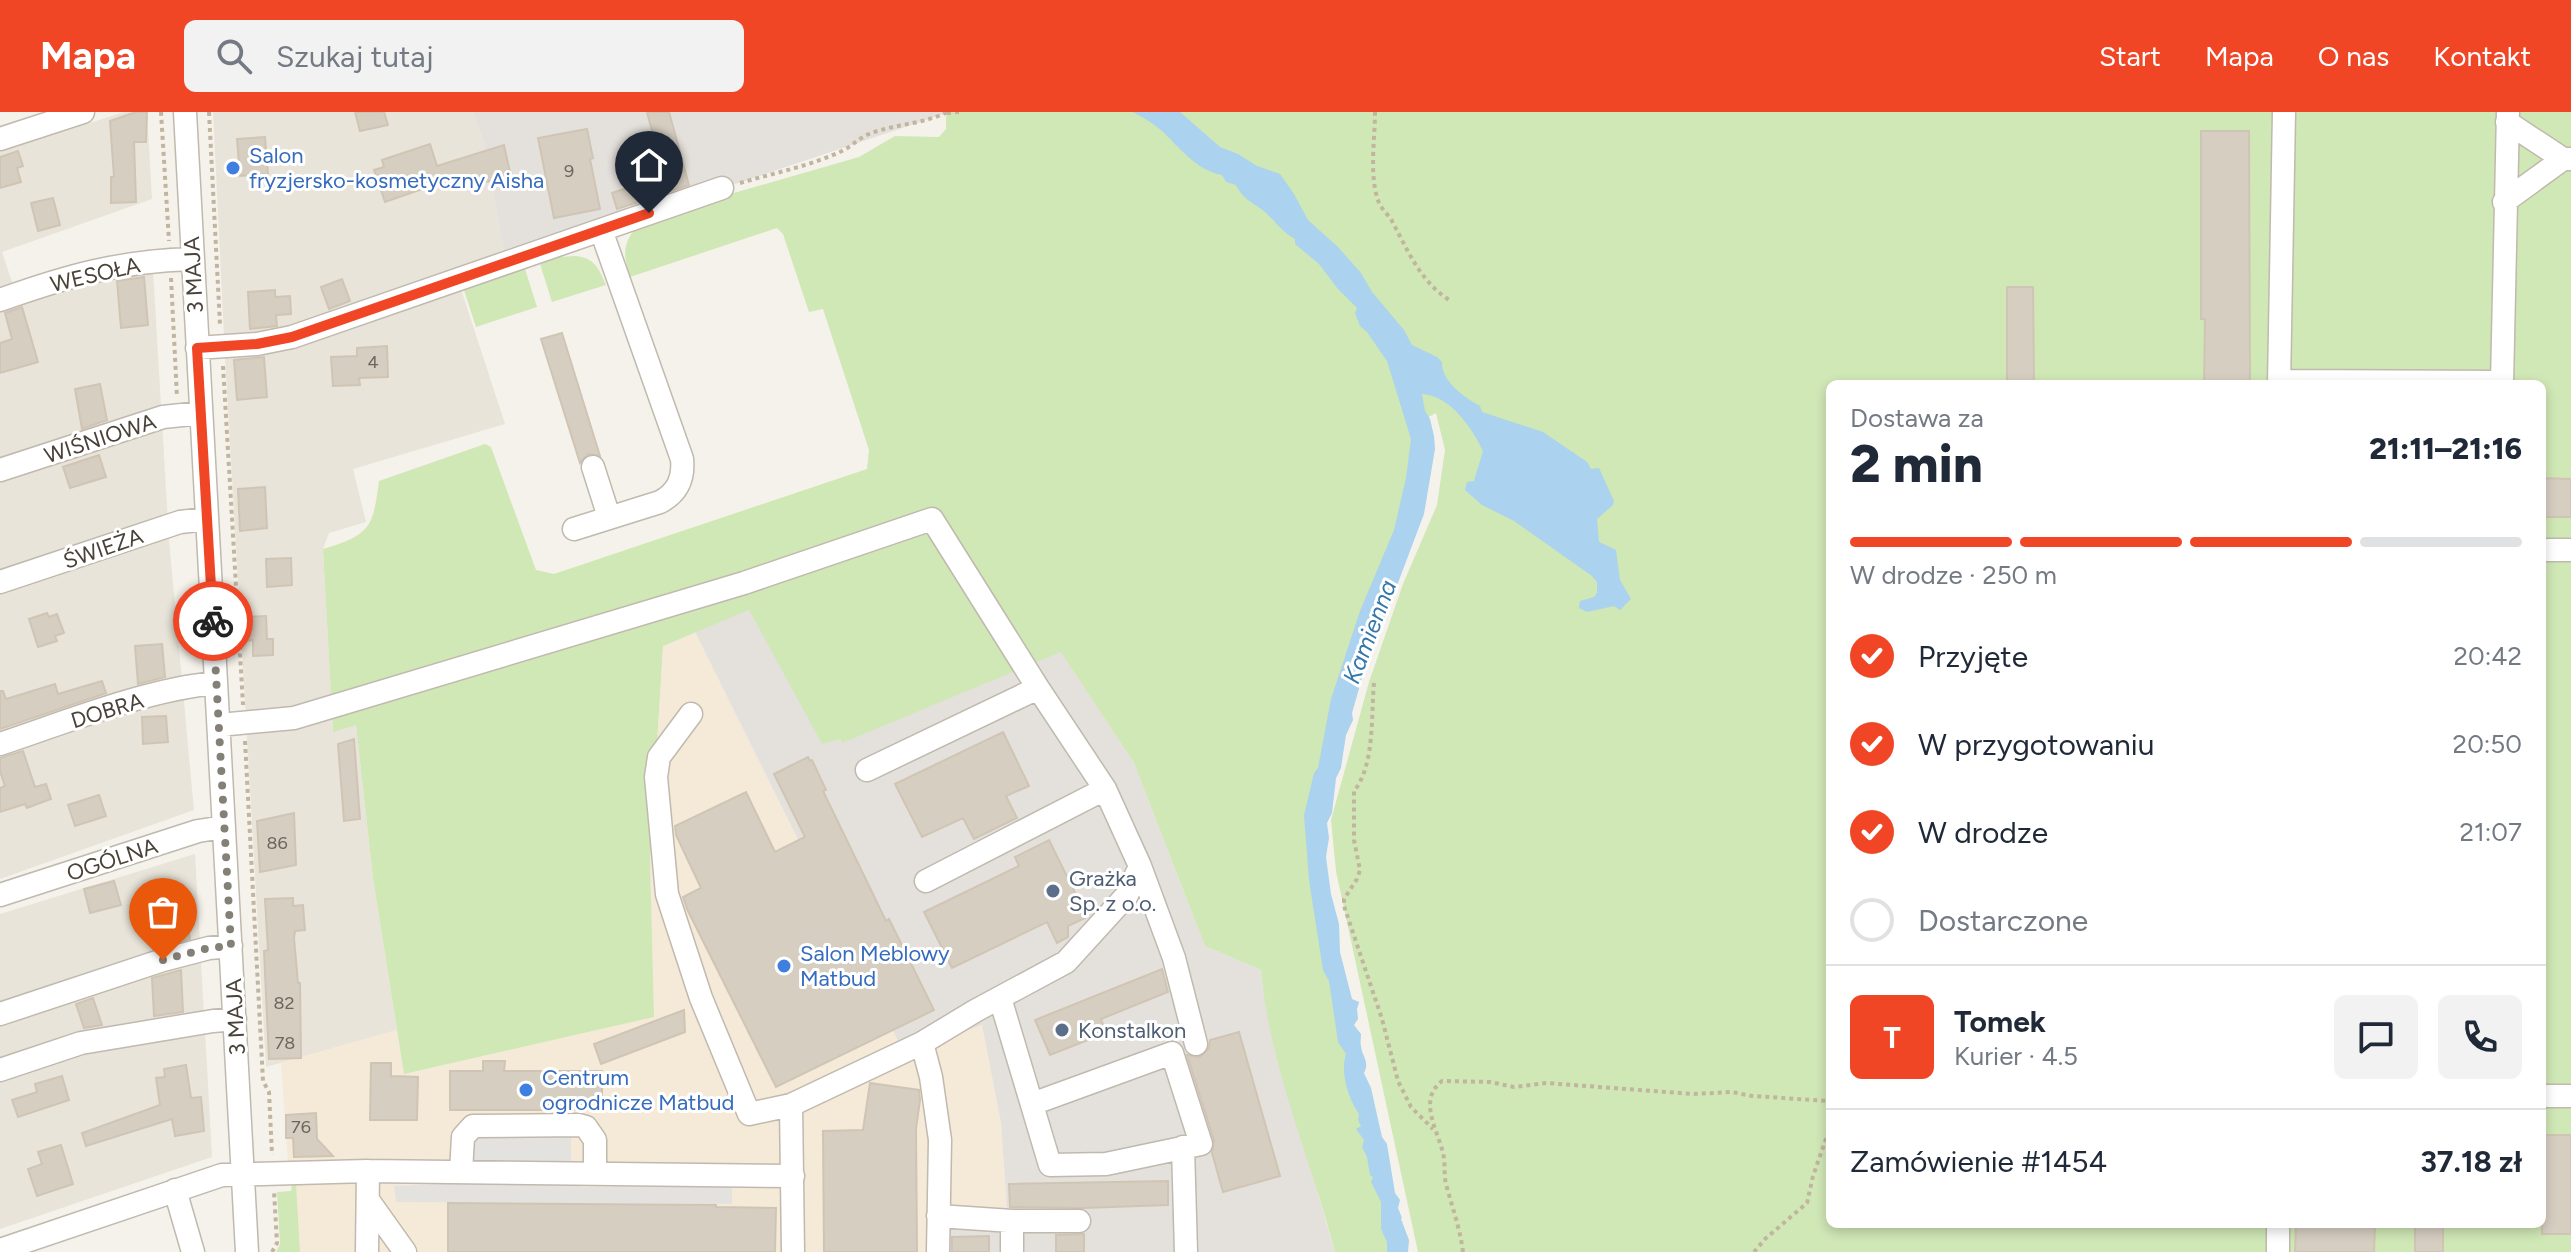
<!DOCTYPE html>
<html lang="pl">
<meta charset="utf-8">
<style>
body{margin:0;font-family:Figtree,sans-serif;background:#f2f2f3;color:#1f2937;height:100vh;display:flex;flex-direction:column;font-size:30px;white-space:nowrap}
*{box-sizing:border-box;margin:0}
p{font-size:26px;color:#747a83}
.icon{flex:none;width:44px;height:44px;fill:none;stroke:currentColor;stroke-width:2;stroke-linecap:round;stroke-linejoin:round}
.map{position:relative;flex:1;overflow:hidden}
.sheet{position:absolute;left:1826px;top:268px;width:720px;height:848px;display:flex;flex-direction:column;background:#fff;border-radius:12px;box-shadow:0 4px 12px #0003}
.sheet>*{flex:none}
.pin{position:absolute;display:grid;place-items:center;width:68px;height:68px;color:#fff;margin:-82px -34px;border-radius:50% 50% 50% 0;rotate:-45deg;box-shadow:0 0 8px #0007}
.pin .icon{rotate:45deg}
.courier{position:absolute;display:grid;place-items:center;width:80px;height:80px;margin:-40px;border:6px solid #f04626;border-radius:50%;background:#fff;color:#222;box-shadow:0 2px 10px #0007}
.headline em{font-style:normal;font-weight:800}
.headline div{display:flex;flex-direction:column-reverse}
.headline{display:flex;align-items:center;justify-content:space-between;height:136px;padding:0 24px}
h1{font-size:52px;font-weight:800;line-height:60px}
.bar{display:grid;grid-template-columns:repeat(4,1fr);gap:12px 8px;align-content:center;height:96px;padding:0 24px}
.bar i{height:10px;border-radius:6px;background:#e0e1e3}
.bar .on{background:#f04626}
.bar p{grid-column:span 4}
.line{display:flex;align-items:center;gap:20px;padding:0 24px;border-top:2px solid #e0e1e3}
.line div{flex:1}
.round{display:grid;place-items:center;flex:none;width:84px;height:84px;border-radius:12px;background:#f2f2f3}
ol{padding:0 24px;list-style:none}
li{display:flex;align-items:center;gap:24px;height:88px}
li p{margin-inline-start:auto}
li .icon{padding:8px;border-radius:50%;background:#f04626;color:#fff;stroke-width:4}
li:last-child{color:#747a83}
li i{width:44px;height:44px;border:4px solid #e0e1e3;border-radius:50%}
header{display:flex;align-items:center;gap:48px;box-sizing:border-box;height:112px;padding:0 40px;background:#f04626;color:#fff}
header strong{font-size:38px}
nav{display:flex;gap:44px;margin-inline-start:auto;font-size:28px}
.search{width:560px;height:72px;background:#f2f2f3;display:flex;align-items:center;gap:20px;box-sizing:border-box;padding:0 28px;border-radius:12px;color:#747a83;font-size:30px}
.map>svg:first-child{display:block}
.residential{fill:#e8e4d9}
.commercial{fill:#f5e9d8}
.industrial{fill:#e4e1dc}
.green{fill:#d0e7b6;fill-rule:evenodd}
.parking{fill:#e4e2df}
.water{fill:#abd2ee}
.building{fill:#d6cec1;stroke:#d0c5b4;stroke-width:2}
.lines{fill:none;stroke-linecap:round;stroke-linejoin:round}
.minor-casing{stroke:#c0b9ae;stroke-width:25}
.path{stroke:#c1b59f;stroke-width:4;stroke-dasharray:4 4;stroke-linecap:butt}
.minor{stroke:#fff;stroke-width:22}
.done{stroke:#858077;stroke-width:8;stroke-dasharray:0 14.4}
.route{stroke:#f04626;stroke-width:10}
.shop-dot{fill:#3f7fe0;stroke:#fff;stroke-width:3}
.service-dot{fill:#5c6f8a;stroke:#fff;stroke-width:3}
.labels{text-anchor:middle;stroke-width:6;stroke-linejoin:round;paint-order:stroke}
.number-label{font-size:18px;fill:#6c655b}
.shop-label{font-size:22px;fill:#366cbe;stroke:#fff;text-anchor:start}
.street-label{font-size:22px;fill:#494239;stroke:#fff}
.service-label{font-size:22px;fill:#4e5e75;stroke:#fff;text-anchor:start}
.water-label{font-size:24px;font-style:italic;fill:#3477a9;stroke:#fff}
</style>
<header>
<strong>Mapa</strong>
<div class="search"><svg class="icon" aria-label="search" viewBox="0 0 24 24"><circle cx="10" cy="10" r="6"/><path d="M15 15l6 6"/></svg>Szukaj tutaj</div>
<nav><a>Start</a><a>Mapa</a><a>O nas</a><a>Kontakt</a></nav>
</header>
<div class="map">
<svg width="2571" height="1140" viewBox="0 0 2571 1140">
<rect width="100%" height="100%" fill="#f5f2eb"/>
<path class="residential" d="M124 0H147L152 87 2 140 14 176 0 181V40Z
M213 0H473L483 28 506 149 458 168 505 312 353 357 366 410 329 421 323 437 333 619 356 612 373 766 397 918 266 955 225 245Z
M153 158 169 428 194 698 0 767V198L85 167Z
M195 742 204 905 0 954V802Z
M205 918 212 1045 0 1117V962L72 937Z"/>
<path class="commercial" d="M695 520 904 941 982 912 1001 1011 1007 1099 927 1140H300L296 1079 288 1051 281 951 397 918 404 962 654 905 650 745 663 534Z"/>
<path class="industrial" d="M473 0H946L947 1 506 149 483 28Z
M749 497 842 630 1061 539 1134 651 1205 834 1261 858 1263 877 1278 947 1335 1140H927L928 1101 1007 1099 1001 1011 982 913 904 941 695 520Z"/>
<path class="green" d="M946 0H2571V1140H1418L1336 759 1331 708 1369 570 1403 472 1437 393 1445 338 1436 301 1415 312 1418 353 1313 710 1395 1140H1335C1311 1048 1269 953 1261 858L1205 834 1134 651 1061 540 842 631 840 627 822 632 749 498 663 534 650 745 654 905 404 962 373 766 356 613 333 620 323 437C370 423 373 416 379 369L485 332 491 335 536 458 554 462 867 357 869 338 823 197 809 200 783 122 777 116 630 165C624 146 622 134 634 118L720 85 859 45 895 24 939 25 946 17ZM1830 272H2542V1112H1830Z
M576 144C595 146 599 157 606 173L552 190 540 152 559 145Z
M525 157 537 195 476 215 464 178Z
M292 1072H296L300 1140H276L280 1132 277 1080 291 1079Z"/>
<path class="parking" d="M571 1018V1056L579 1057 580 1075 732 1074V1092L396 1090 394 1074 470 1071 469 1021Z"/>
<path class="water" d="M1133 0H1180L1220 35 1238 42 1257 54 1280 62 1294 82 1308 108 1338 135 1361 161 1372 180 1404 218 1412 233 1437 245 1442 250C1441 269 1464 285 1480 294L1482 300 1543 320 1587 350 1591 357 1599 356 1614 389 1613 393 1597 407 1599 430 1616 438 1620 468 1631 487 1620 498 1614 494 1587 500 1579 496 1580 489 1594 485 1597 481V470L1592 464 1514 409 1482 393 1465 378 1467 370 1474 369 1483 339C1472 316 1451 284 1422 282L1425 299 1430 307 1434 324 1435 337 1424 402 1362 566 1352 601 1353 608 1346 623 1341 656 1336 666 1332 701 1327 711 1329 726 1326 745 1331 782 1339 812 1340 840 1352 887 1359 890 1357 897 1358 907 1354 913 1361 922C1361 926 1360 930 1361 934 1362 945 1370 949 1364 961L1371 976 1382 1025 1387 1032 1395 1081 1400 1088 1398 1096 1402 1106 1401 1107 1409 1128 1408 1140H1387V1130L1381 1117V1090L1371 1070 1373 1065 1370 1063 1367 1045 1362 1035 1364 1028 1356 1017 1361 1014 1358 1008 1359 1002C1348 986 1340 961 1346 942L1338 930 1329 869 1323 858 1309 768 1304 703 1314 661 1318 656 1331 587 1360 499 1394 418 1406 366 1411 327 1387 249 1367 220 1360 214 1355 201 1357 196 1338 177 1319 152 1295 132V127C1283 121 1275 109 1265 100 1254 91 1242 87 1236 73L1226 70 1222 63C1197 59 1179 35 1161 18 1153 11 1142 5 1133 0Z"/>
<path class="building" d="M136 0H147L146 30H134L136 90 111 91V65H114L110 9Z
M355 0H384L388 13 360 19Z
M647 0H669L689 73 617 97 612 81 664 64Z
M587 17 593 46 590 47 600 97 554 106 538 26Z
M2201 19H2249L2250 272H2204L2205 207H2201Z
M265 25 268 62 240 64 237 27Z
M430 32 437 54 504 33 511 65 480 71 478 65 450 76 448 68 385 90 374 58 384 55 382 48Z
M18 39 23 54 17 56 21 70 0 76V45Z
M53 86 60 113 38 119 31 91Z
M144 165 148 213 121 216 117 169Z
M342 167 350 189 329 197 321 175Z
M2007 175H2033L2034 272H2007Z
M275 178V185L290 184 291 202 276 203 277 214 250 217 248 180Z
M22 195 38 250 0 261V231L12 227 5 201Z
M562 221 600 344 588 342 580 351 541 227Z
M387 234 388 265 359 266 360 273 333 274 331 245 357 244V236Z
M264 245 267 285 237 288 234 248Z
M100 272 107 308 82 317 75 277Z
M99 343 106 365 70 376 63 355Z
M2542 366 2571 367V405H2542Z
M265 375 267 416 240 419 238 377Z
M291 446 292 473 267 475 266 447Z
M47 501 49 505 57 502 64 521 55 524 57 529 38 535 29 507Z
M266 504 267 527H273V543L253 544V528L246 529 245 505Z
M162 532 165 565 138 572 135 534Z
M102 569 106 581 0 617V579H3L6 587 55 572 58 582Z
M166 604 168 630 143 632 142 605Z
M1003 620 1029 674 1006 684 1017 706 974 727 963 706 922 725 895 672Z
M354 627 360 707 344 709 338 632Z
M23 639 35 675 46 672 51 687 27 696 25 692 0 700V676L5 674 0 659V646Z
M808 645 810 649 812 648 826 678 823 679 886 809 889 807 934 898 776 975 687 797 683 785 701 776 676 723 675 714 746 680 775 740 805 725 774 662Z
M99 683 106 704 75 714 68 693Z
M294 701 296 753 260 760 257 709Z
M1049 728 1087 805 1068 814V825L1057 831 1047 810 952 856 924 800 1019 754 1015 745Z
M114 769 121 793 90 801 84 777Z
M293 786V794L303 793 305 818 295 819 294 826 298 871H300L301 946 269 947 264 839 268 838 265 787Z
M184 790 190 827 166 833 160 791Z
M1162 857 1168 880 1101 907 1106 921 1050 943 1035 908Z
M181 858 183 900 154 904 152 866Z
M93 886 102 913 84 916 76 892Z
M684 898 685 920 601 952 594 932Z
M1239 920 1280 1064 1223 1080 1212 1041 1214 1028 1187 943 1200 945 1209 936 1210 928Z
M483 949H505L504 959H602V998H450V959H483Z
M371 951H391V964L418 965 417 1008H370Z
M186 953 191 986 201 985 204 1019 175 1024 172 1007 86 1034 82 1021 160 993 156 966 165 965 164 957Z
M62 964 69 988 18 1005 12 988 37 980 35 972Z
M870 971 919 978 920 988 916 1017 917 1140H824L823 1019 863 1018Z
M316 1001 317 1027 333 1044 294 1045 293 1026H286V1003Z
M2542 1023H2571V1122H2542Z
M61 1033 73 1072 37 1084 28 1057 42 1052 38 1040Z
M1168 1069V1093L1083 1096 1010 1095 1009 1072Z
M448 1091 716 1093V1095L776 1096 775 1140H448Z
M2296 1112H2375L2374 1140H2295Z
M2415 1112H2443V1140H2415Z
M1084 1122V1140H1056V1123Z
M989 1124V1140H952V1125Z"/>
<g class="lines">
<defs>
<path id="minor" d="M185 0 247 1140
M2507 10 2563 47
M0 27 83 0
M2504 90 2563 47H2571
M0 188C67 164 120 149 192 147
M197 236 257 232 292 225 722 76
M2279 269 2502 270
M2279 272 2284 0
M2502 272 2508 0
M593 355 609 405
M0 358 163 305 201 301
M574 417 660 390C677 381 684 367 682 347L601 118
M2542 438H2571
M0 470 180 410 207 407
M691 602 659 645 656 665 667 782 701 886 749 1002 791 993
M219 613 294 606 744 471 932 407 1038 576 1105 677 1140 754 1127 783 1066 850 975 899 922 931
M0 632C66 610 148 577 216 571
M867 658 1038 576
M1140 754 1174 846 1196 932
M926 769 1105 677
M0 783 198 719 224 715
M1000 886 1050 1053 1106 1052 1201 1032 1172 941 1032 992
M0 902 163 848 209 836 231 834
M0 958 81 931 213 909 235 907
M2542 984H2571
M1183 1035 1186 1140
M461 1060 463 1025 473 1014 579 1013 586 1015 595 1028V1061
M175 1078 193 1140
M368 1088 405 1140
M938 1104 1012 1109V1140
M1012 1109H1079
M0 1138 222 1063 368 1059 793 1064
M367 1140 368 1059
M793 1140 791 993 922 931 931 965 940 1028 938 1140
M2278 1140V1112"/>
</defs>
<use href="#minor" class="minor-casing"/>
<path class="path" d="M161 0 169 129
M209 0 220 213
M1375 0C1375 27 1369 62 1378 88 1380 96 1388 102 1392 109 1408 139 1421 171 1451 189
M947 1 959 0
M740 71C774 61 810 54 842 39 852 34 859 26 869 22 894 12 925 12 947 0
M171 166 177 285
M223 254 243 593
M1374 571C1371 603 1375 653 1354 679V728L1360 758 1357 767 1344 787V794L1382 907 1398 969 1411 995 1433 1017
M245 629 263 969 269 980 272 1043
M272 1140 277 1131 274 1079
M1463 1140C1460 1116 1452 1095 1446 1072 1444 1063 1445 1055 1444 1046 1440 1021 1416 989 1442 969L1490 970 1514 975 1546 971 1693 982 1732 980 1752 984 1830 989
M1754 1140 1765 1127 1807 1091 1813 1064 1829 1018 1830 1006"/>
<use href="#minor" class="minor"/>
</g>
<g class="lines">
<path class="done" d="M163 848 209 836 231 834 213 509"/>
<path class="route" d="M213 509 197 236 257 232 292 225 649 101"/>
</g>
<g class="shop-dot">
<circle cx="233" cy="56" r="8"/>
<circle cx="784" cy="854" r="8"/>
<circle cx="526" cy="978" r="8"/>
</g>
<g class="service-dot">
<circle cx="1053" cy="779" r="8"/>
<circle cx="1062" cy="918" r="8"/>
</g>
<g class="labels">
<g class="number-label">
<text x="569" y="65">9</text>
<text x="373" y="256">4</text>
<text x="277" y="737">86</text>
<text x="284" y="897">82</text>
<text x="285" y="937">78</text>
<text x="301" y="1021">76</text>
</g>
<g class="shop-label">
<text x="249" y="51">Salon<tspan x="249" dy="25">fryzjersko-kosmetyczny Aisha</tspan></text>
<text x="800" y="849">Salon Meblowy<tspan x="800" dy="25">Matbud</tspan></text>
<text x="542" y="973">Centrum<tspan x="542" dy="25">ogrodnicze Matbud</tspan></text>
</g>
<g class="street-label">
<text transform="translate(95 162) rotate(-13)" y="8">WESOŁA</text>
<text transform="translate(193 163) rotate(-93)" y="8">3 MAJA</text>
<text transform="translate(100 326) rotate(-18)" y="8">WIŚNIOWA</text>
<text transform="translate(103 436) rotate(-19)" y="8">ŚWIEŻA</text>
<text transform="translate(107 598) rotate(-17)" y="8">DOBRA</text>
<text transform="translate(112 747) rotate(-18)" y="8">OGÓLNA</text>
<text transform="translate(235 905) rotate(-93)" y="8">3 MAJA</text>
</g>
<g class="service-label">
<text x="1069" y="774">Grażka<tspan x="1069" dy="25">Sp. z o.o.</tspan></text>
<text x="1078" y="926">Konstalkon</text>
</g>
<g class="water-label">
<text transform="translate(1370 520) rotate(-69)" y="8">Kamienna</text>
</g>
</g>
</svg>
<div class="pin" style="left:163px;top:848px;background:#ea580c"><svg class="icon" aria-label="bag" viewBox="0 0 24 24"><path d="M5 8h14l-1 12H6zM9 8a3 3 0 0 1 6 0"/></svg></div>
<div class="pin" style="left:649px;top:101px;background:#1f2937"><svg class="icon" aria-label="home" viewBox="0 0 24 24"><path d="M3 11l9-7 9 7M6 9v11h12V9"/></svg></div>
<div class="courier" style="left:213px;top:509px"><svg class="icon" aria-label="bike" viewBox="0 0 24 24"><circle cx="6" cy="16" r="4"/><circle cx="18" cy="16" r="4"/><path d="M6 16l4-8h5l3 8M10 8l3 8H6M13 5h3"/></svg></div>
<section class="sheet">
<div class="headline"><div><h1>2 min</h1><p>Dostawa za</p></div><em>21:11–21:16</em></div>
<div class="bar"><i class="on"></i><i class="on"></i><i class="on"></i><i></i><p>W drodze · 250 m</p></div>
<ol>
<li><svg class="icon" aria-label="check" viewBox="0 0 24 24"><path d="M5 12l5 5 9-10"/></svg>Przyjęte<p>20:42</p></li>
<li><svg class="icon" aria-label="check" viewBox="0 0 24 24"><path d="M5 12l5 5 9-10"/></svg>W przygotowaniu<p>20:50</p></li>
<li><svg class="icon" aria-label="check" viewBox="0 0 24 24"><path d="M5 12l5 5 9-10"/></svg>W drodze<p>21:07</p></li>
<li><i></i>Dostarczone</li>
</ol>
<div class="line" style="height:144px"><b class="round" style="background:#f04626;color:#fff">T</b><div><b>Tomek</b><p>Kurier · 4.5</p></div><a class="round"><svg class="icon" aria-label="chat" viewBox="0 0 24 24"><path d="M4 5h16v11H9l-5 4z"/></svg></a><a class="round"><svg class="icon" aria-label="phone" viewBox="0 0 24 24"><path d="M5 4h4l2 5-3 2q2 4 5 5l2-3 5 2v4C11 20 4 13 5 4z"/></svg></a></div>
<div class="line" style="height:104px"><div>Zamówienie #1454</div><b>37.18 zł</b></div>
</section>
</div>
